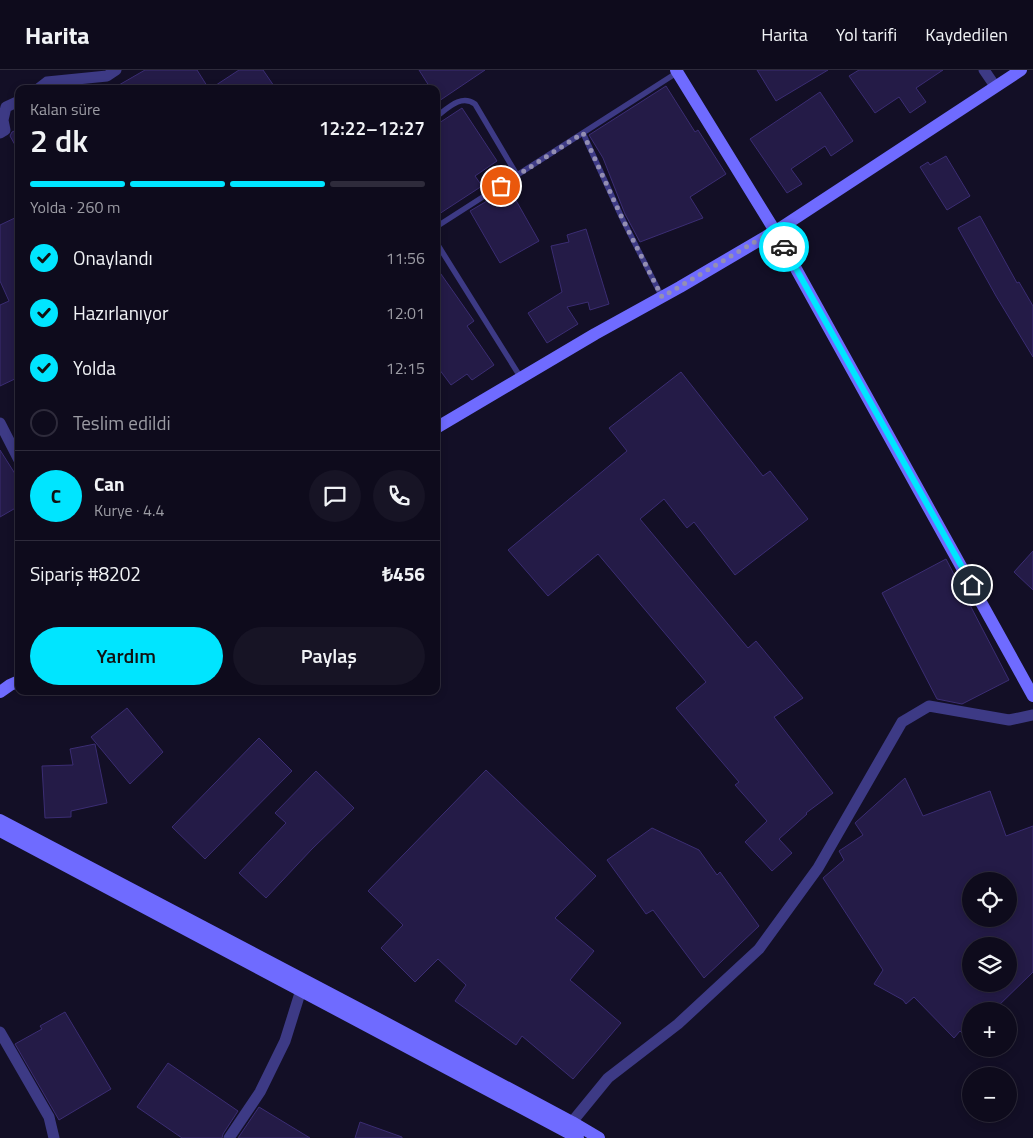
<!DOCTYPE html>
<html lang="tr">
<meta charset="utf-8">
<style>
body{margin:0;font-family:"Titillium Web",sans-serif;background:#171425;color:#f1f3f6;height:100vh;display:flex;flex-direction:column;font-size:19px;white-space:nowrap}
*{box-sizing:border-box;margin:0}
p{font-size:16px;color:#9b9ba3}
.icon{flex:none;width:28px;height:28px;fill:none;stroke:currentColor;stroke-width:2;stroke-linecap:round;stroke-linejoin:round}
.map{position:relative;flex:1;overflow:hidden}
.sheet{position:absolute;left:15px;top:15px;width:425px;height:610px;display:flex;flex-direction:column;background:#0e0b1c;border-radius:10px;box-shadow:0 2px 8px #0003,0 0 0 1px #2e2b3b}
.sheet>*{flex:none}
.tools{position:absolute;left:962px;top:802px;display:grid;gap:10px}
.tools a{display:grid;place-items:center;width:55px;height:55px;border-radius:50%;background:#0e0b1c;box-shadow:0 2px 8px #0003,0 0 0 1px #2e2b3b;font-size:25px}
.pin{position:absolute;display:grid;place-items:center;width:42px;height:42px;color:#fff;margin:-21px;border:2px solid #fff;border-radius:50%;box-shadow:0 1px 5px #0007}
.courier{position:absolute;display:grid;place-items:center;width:50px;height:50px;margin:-25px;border:4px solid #00e5ff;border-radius:50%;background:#fff;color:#222;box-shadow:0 1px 6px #0007}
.summary em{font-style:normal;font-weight:600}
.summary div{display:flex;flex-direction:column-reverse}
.summary{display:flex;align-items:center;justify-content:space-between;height:85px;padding:0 15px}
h1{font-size:32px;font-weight:600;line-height:38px}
.bar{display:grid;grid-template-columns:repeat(4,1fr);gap:8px 5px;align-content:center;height:60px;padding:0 15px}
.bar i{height:6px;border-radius:4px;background:#2e2b3b}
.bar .on{background:#00e5ff}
.bar p{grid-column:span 4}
.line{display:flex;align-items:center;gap:12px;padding:0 15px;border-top:1px solid #2e2b3b}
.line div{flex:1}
.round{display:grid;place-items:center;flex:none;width:52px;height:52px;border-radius:26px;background:#171425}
ol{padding:0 15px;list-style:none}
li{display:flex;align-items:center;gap:15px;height:55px}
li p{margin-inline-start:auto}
li .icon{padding:5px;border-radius:50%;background:#00e5ff;color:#111;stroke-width:4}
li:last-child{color:#9b9ba3}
li i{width:28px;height:28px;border:2px solid #2e2b3b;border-radius:50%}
.primary-button{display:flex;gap:10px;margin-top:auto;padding:10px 15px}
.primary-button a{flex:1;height:58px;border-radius:30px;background:#00e5ff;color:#111;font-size:20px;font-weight:600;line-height:58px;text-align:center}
.primary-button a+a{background:#171425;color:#f1f3f6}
header{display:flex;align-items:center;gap:30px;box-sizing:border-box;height:70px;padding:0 25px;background:#0e0b1c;border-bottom:1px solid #2e2b3b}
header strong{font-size:24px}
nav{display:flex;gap:28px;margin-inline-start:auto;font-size:18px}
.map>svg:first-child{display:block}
.building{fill:#241b47;stroke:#3b2d73;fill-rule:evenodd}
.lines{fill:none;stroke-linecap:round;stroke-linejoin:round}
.lane{stroke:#3d3a85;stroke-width:5.5}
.street{stroke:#3d3a85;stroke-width:11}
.secondary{stroke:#6f6bff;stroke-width:12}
.done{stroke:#948fb3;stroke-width:5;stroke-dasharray:0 9}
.route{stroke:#00e5ff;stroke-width:6}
</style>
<header>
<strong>Harita</strong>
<nav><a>Harita</a><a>Yol tarifi</a><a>Kaydedilen</a></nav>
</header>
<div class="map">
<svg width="1033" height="1068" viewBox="0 0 1033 1068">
<rect width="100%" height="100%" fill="#130f26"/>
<path class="building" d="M145 0H197L209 19H112Z
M239 0H263L274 16 269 19H210Z
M419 0H485L439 31 436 26V19H431Z
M757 0H828L776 31Z
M859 0H943L916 18 926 32 910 43 899 27 875 43 849 6Z
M666 16 695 62 698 60 726 104 690 127 703 148 640 172 625 144 603 88 589 65Z
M820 22 853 71 831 86 825 76 791 99 802 114 787 123 750 69Z
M462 38 497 91 475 106 482 116 436 146V55Z
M19 59V82L10 66 12 62Z
M946 86 970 126 947 140 920 97 928 92 930 95Z
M509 118 539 171 500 193 470 141Z
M19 146V307L0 316V235L9 231 0 211V155Z
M980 146 1017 213 1019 212 1033 236V287L996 226 958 158Z
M586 159 609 234 590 240 588 232 567 237 578 254 547 273 528 243 562 222 551 176 569 172 567 165Z
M436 197 474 251 467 256 494 295 472 310 467 304 451 315 436 295Z
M681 302 763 406 770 401 808 449 735 505 694 452 687 458 664 429 640 449 748 578 756 571 803 628 774 647 833 723 806 743 807 744 779 769 792 783 772 801 745 772 767 751 735 715 739 712 676 638 706 612 598 484 548 526 508 480 627 381 609 358Z
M0 380 19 410V436L0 447Z
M1033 481V520L1014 502Z
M946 489 1009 610 962 634 937 629 882 523Z
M127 638 163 682 130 714 91 667Z
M259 668 292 701 205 789 172 757Z
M95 674 107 733 71 741V747L45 748 42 696 73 695 70 679Z
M486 700 596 806 555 848 594 881 570 910 621 953 573 1009 522 966 516 975 455 931 466 915 438 889 415 912 381 878 403 855 368 821Z
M316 701 354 738 312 779 266 828 239 803 286 753 275 743Z
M905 708 923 746 990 721 1006 766 1033 756V902L993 941H971V962L966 967 960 961 954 968 914 927 906 934 903 930 874 914 883 900 823 808 844 790 839 781 863 765 855 753ZM971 811H1009V849H971ZM971 876H1009V914H971Z
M652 758 699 780 717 805 720 802 759 856 704 908 653 840 646 844 607 790Z
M65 942 111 1019 59 1050 15 974 42 959 40 956Z
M168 993 238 1041 223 1064 222 1068H182L137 1037Z
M259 1037 310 1068H238Z
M360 1052 402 1067V1068H355Z"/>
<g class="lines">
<path class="lane" d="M436 47C448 38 461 24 475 34L517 105
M583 63 622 148 662 227
M436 157 678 2
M436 172 521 308"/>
<path class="street" d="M984 0 995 16
M38 19 47 12 107 6 116 0
M0 63 5 60 3 50 6 37 19 31
M0 353 19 390
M0 962 49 1047 54 1068
M572 1052 608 1008 678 954 759 879 818 798 902 652 929 636 1009 650 1033 645
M229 1068 260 1022 285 971 301 920"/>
<path class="secondary" d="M676 0 775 161 1033 626
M436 358 595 264 680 217 782 157 1021 0
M0 622 10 615 19 611
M0 750 390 955 572 1052 599 1068
M0 761 578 1068"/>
</g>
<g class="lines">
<path class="done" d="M501 116 583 63 622 148 662 227 775 160 784 177"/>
<path class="route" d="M784 177 972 515"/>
</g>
</svg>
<div class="tools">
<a><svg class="icon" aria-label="locate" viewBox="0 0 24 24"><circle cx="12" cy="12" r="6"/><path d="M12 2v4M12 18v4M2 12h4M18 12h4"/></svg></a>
<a><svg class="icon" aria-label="layers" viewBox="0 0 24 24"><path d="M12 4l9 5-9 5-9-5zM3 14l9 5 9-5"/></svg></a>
<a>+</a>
<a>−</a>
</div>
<div class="pin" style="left:501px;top:116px;background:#ea580c"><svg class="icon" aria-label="bag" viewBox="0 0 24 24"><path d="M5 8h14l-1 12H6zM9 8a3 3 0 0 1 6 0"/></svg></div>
<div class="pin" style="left:972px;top:515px;background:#1f2937"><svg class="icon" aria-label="home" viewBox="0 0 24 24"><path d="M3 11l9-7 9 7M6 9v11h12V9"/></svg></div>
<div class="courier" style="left:784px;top:177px"><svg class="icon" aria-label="car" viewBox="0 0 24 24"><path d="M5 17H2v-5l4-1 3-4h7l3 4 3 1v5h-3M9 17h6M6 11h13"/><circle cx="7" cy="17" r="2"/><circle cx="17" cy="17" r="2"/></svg></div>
<section class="sheet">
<div class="summary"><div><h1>2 dk</h1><p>Kalan süre</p></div><em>12:22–12:27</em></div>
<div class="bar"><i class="on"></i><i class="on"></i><i class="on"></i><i></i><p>Yolda · 260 m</p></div>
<ol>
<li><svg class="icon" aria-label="check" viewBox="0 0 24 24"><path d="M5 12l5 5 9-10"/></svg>Onaylandı<p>11:56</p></li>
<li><svg class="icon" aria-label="check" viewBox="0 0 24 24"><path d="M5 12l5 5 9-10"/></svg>Hazırlanıyor<p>12:01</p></li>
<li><svg class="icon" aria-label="check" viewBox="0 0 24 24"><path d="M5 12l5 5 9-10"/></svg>Yolda<p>12:15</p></li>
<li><i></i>Teslim edildi</li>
</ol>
<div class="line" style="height:90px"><b class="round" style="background:#00e5ff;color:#111">C</b><div><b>Can</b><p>Kurye · 4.4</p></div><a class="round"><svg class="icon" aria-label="chat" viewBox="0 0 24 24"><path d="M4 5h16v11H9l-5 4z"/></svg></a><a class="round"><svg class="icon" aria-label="phone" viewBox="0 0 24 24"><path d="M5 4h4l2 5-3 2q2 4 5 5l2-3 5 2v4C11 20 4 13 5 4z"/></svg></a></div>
<div class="line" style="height:65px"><div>Sipariş #8202</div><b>₺456</b></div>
<div class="primary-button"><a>Yardım</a><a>Paylaş</a></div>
</section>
</div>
